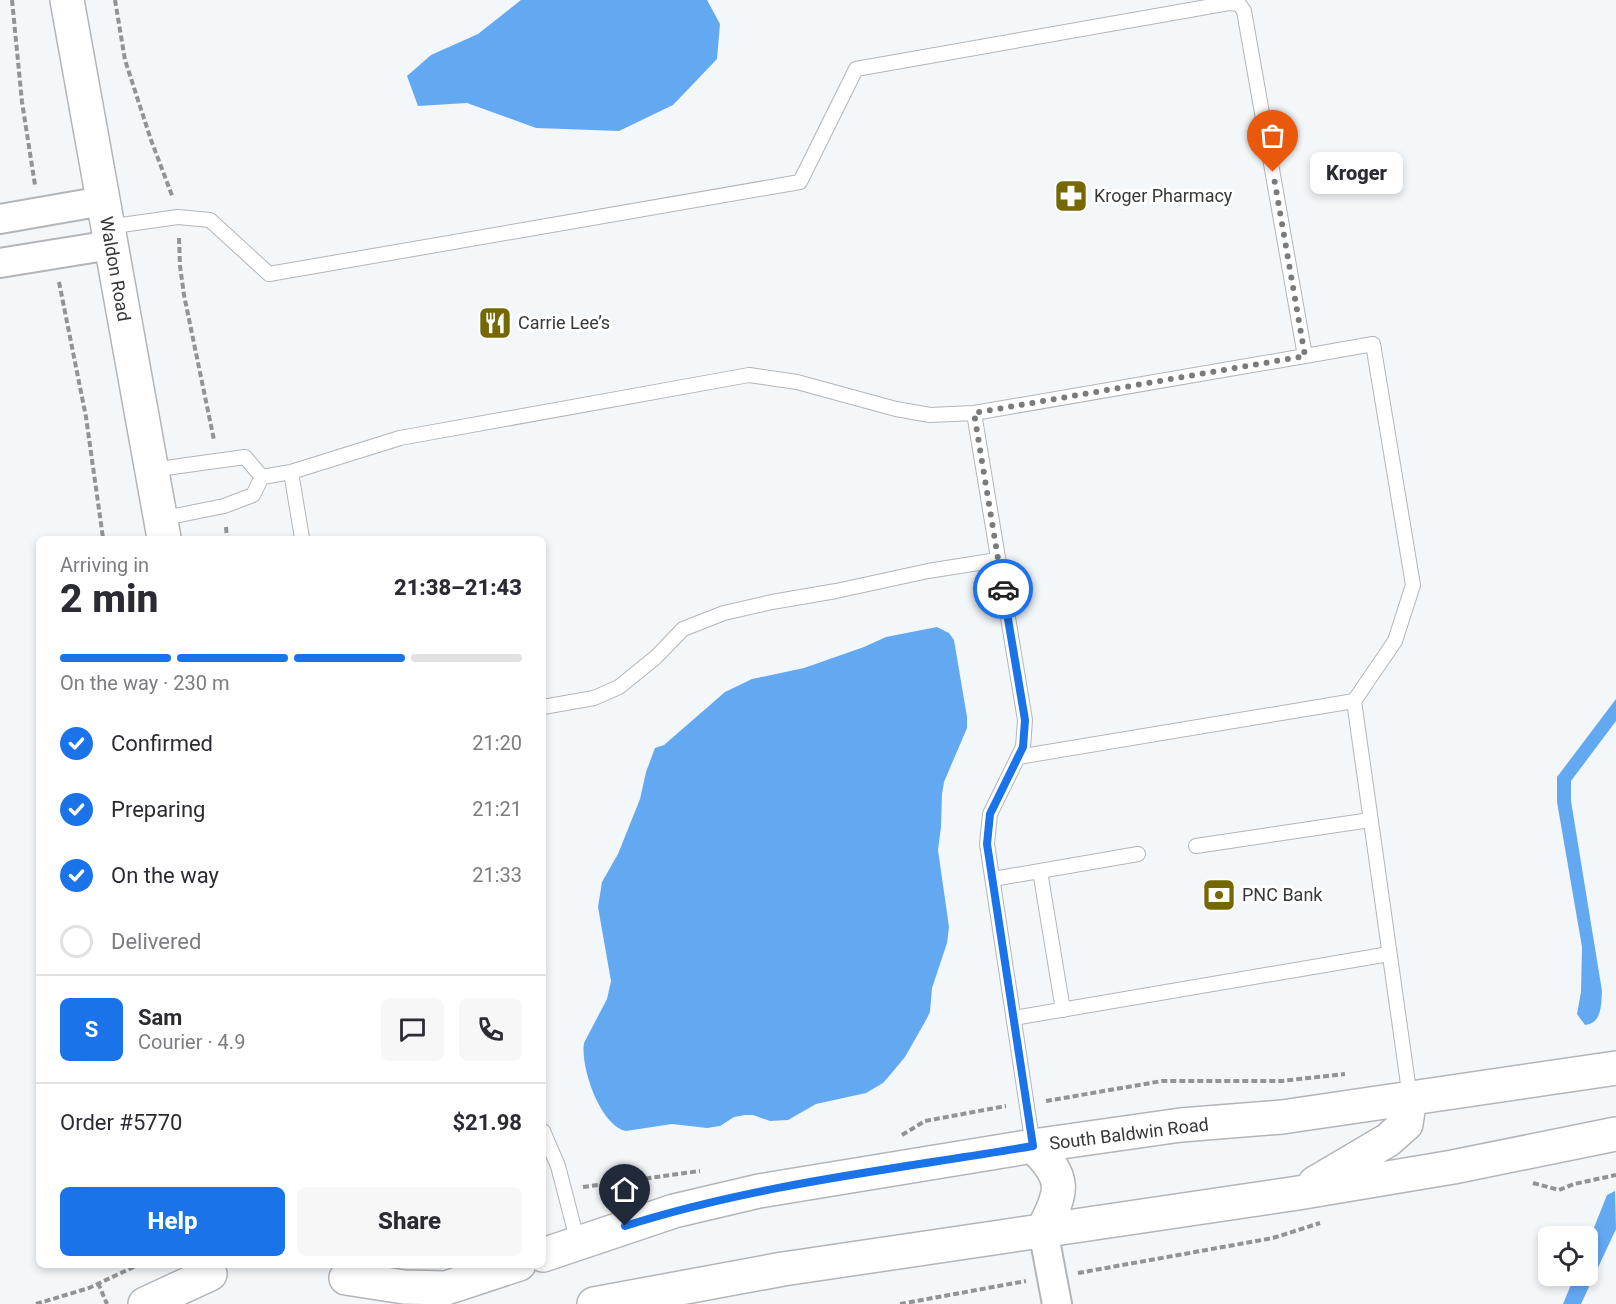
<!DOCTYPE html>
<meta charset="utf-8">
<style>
body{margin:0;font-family:Roboto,sans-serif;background:#f7f7f7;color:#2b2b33;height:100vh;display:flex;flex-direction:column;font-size:22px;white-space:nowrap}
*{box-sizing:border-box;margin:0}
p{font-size:20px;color:#7c7c81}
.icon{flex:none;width:33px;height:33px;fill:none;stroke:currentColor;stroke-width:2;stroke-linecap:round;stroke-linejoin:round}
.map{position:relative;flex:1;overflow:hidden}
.side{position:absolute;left:36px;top:536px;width:510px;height:732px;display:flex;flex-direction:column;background:#fff;border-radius:9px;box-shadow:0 3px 9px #0003}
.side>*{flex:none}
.controls{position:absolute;left:1538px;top:1226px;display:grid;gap:12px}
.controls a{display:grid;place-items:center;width:60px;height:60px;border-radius:9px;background:#fff;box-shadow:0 3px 9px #0003;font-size:30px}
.pin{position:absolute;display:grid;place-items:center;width:51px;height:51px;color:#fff;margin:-62px -26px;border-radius:50% 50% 50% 0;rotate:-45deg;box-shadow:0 0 6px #0007}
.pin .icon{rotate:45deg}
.courier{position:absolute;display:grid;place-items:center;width:60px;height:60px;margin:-30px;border:4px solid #1a73e8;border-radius:50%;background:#fff;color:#222;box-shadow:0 2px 8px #0007}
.bubble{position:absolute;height:42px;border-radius:9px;background:#fff;box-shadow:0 3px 9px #0003;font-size:20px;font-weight:800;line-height:42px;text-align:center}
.overview em{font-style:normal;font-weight:800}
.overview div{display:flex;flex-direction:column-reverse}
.overview{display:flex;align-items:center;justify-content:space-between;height:102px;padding:0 24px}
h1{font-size:39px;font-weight:800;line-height:45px}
.bar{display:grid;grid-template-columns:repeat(4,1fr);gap:9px 6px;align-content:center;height:72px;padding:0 24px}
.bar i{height:8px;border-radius:4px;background:#e1e1e2}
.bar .on{background:#1a73e8}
.bar p{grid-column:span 4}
.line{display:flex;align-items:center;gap:15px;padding:0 24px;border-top:2px solid #e1e1e2}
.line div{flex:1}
.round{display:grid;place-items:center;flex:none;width:63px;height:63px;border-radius:9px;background:#f7f7f7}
ol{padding:0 24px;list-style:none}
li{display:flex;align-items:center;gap:18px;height:66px}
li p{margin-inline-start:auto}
li .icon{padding:6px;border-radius:50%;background:#1a73e8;color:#fff;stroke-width:4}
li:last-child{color:#7c7c81}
li i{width:33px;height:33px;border:3px solid #e1e1e2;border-radius:50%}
.button{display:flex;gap:12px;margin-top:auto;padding:12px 24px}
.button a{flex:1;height:69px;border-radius:9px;background:#1a73e8;color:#fff;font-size:24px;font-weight:800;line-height:69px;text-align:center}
.button a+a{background:#f7f7f7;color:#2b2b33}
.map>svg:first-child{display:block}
.water{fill:#63a9f2}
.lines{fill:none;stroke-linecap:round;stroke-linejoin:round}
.lane-casing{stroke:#b3b5b8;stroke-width:16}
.street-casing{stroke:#b3b5b8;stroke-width:32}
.secondary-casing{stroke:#b3b5b8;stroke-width:36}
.path{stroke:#919395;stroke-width:4;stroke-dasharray:6 3;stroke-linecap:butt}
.lane{stroke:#fff;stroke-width:14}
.street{stroke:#fff;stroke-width:28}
.secondary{stroke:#fff;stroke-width:33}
.done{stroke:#797b7d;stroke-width:6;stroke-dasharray:0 10.8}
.route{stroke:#1a73e8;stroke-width:8}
.labels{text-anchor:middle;stroke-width:6;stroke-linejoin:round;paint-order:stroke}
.poi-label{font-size:18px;fill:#373839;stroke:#fff;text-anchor:start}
.street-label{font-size:18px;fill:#373839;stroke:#fff}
</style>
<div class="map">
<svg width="1616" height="1304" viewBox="0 0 1616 1304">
<rect width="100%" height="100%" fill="#f4f7fa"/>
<path class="water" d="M521 0H707L720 24 717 59 673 105 619 131 536 128 467 103 418 106 407 76 431 55 478 34Z
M937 627 949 633 954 640 967 717V728L944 782 942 794 941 827 938 850 949 927 947 943 932 988 930 1012 926 1020 905 1057 890 1075 883 1083 866 1093 816 1104 788 1120 770 1121 753 1115H745L734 1117 720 1126 707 1128 672 1124 626 1131C600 1126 580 1066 584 1043L607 999 611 981 598 907 602 882 618 854 640 799 646 772 655 748 664 745 725 692 752 679 804 668 864 647 886 637Z
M1616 699V721L1571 781V801L1602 991C1601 1006 1602 1023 1585 1025L1577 1014 1581 992 1582 947 1557 802V777Z
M1615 1191 1616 1229 1581 1304H1563L1575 1275H1587V1245L1607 1195Z"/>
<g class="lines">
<defs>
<path id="lane" d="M107 227 178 217 210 220 269 274 800 182 856 69 1229 3 1239 4 1244 11 1305 356 974 413
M1305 356 1373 344 1413 585 1395 641 1354 701 1410 1098
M151 470 245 457 262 477 253 495 224 506 160 519
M291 472 302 538
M262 477 291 472 400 438 749 375 797 382 896 409 930 415 974 413 1025 720 1023 747 990 814 987 844 1033 1146
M543 707 594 698 619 687 656 657 683 629 724 613 772 602 836 591 928 571 997 560
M1018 757 1354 701
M1196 846 1370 820
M1040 871 1063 1010
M993 879 1138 854
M1014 1018 1389 954
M543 1131 558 1166 578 1243"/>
<path id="street" d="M0 219 103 201
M0 263 111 245
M1043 1230 1057 1304"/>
<path id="secondary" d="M67 0 164 538
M1033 1146C1067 1179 1063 1190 1043 1230
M1315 1183 1388 1140 1406 1124 1410 1098
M543 1255 674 1211 759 1191 1033 1146 1181 1125 1282 1117 1616 1068
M346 1278 404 1287 446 1288 519 1264
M145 1304 210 1274
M594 1304 783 1269 1298 1193 1453 1167 1616 1134"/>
</defs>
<use href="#lane" class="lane-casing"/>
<use href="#street" class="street-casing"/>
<use href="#secondary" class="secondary-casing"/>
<path class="path" d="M12 0 22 102 35 185
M115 0 125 60 151 140 173 198
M179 238 180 266 184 295 214 440
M59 282 86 417 103 538
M226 527 227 538
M1046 1101 1162 1081H1281L1345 1074
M902 1135 925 1121 1006 1106
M1533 1183 1559 1190 1574 1184 1616 1175
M583 1187 700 1171
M1078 1273 1273 1238 1320 1223
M98 1283 107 1304
M36 1304 89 1288 140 1264
M900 1304 1026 1281"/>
<use href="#lane" class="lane"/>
<use href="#street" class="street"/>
<use href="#secondary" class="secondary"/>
</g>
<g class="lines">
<path class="done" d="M1003 589 974 413 1305 356 1273 172"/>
<path class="route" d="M625 1226C757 1184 897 1169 1033 1146L987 844 990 814 1023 747 1025 720 1003 589"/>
</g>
<defs>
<symbol id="pharmacy-square" viewBox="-11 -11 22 22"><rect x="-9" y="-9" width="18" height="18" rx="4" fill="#766800" stroke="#fff"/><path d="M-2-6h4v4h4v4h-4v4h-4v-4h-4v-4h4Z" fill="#fff"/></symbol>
<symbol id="restaurant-square" viewBox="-11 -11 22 22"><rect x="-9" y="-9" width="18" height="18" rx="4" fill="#766800" stroke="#fff"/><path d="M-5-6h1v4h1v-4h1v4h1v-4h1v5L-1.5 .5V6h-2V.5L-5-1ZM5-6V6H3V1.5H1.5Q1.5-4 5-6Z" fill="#fff"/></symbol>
<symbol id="bank-square" viewBox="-11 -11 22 22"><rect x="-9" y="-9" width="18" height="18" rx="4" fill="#766800" stroke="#fff"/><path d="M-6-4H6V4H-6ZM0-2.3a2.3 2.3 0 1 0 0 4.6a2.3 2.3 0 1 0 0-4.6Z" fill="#fff"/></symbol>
</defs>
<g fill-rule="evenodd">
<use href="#pharmacy-square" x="1052" y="177" width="38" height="38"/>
<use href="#restaurant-square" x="476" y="304" width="38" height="38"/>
<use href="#bank-square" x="1200" y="876" width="38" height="38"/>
</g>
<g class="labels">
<g class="poi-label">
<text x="1094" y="202">Kroger Pharmacy</text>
<text x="518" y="329">Carrie Lee’s</text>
<text x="1242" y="901">PNC Bank</text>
</g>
<g class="street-label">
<text transform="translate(115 269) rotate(80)" y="6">Waldon Road</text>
<text transform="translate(1129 1134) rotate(-7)" y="6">South Baldwin Road</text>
</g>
</g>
</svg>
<div class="controls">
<a><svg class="icon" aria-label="locate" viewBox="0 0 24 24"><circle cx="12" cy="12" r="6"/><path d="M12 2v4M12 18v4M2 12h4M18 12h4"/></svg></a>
</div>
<div class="pin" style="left:1273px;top:172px;background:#ea580c"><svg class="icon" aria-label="bag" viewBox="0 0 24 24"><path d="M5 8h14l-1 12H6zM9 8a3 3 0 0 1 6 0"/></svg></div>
<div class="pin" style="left:625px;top:1226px;background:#1f2937"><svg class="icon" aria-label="home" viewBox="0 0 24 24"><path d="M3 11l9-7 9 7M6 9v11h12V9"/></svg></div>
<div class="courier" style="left:1003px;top:589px"><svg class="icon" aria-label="car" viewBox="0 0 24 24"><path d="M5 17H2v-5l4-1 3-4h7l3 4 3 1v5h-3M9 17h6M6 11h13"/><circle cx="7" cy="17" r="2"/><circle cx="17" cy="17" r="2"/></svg></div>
<div class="bubble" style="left:1310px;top:152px;width:93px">Kroger</div>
<section class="side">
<div class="overview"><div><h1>2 min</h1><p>Arriving in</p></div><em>21:38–21:43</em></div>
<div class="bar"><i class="on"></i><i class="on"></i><i class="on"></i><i></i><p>On the way · 230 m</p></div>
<ol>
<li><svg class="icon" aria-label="check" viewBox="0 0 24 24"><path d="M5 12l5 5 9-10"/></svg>Confirmed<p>21:20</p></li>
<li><svg class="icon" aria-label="check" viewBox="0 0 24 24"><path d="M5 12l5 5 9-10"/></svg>Preparing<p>21:21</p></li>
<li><svg class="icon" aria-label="check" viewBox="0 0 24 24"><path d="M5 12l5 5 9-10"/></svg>On the way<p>21:33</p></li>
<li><i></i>Delivered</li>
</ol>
<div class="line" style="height:108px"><b class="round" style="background:#1a73e8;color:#fff">S</b><div><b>Sam</b><p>Courier · 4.9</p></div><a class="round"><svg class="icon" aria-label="chat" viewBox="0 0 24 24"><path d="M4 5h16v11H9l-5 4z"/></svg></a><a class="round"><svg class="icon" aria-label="phone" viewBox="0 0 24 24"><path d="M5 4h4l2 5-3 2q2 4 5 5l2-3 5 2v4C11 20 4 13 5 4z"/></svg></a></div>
<div class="line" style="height:78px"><div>Order #5770</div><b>$21.98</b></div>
<div class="button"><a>Help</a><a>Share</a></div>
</section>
</div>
